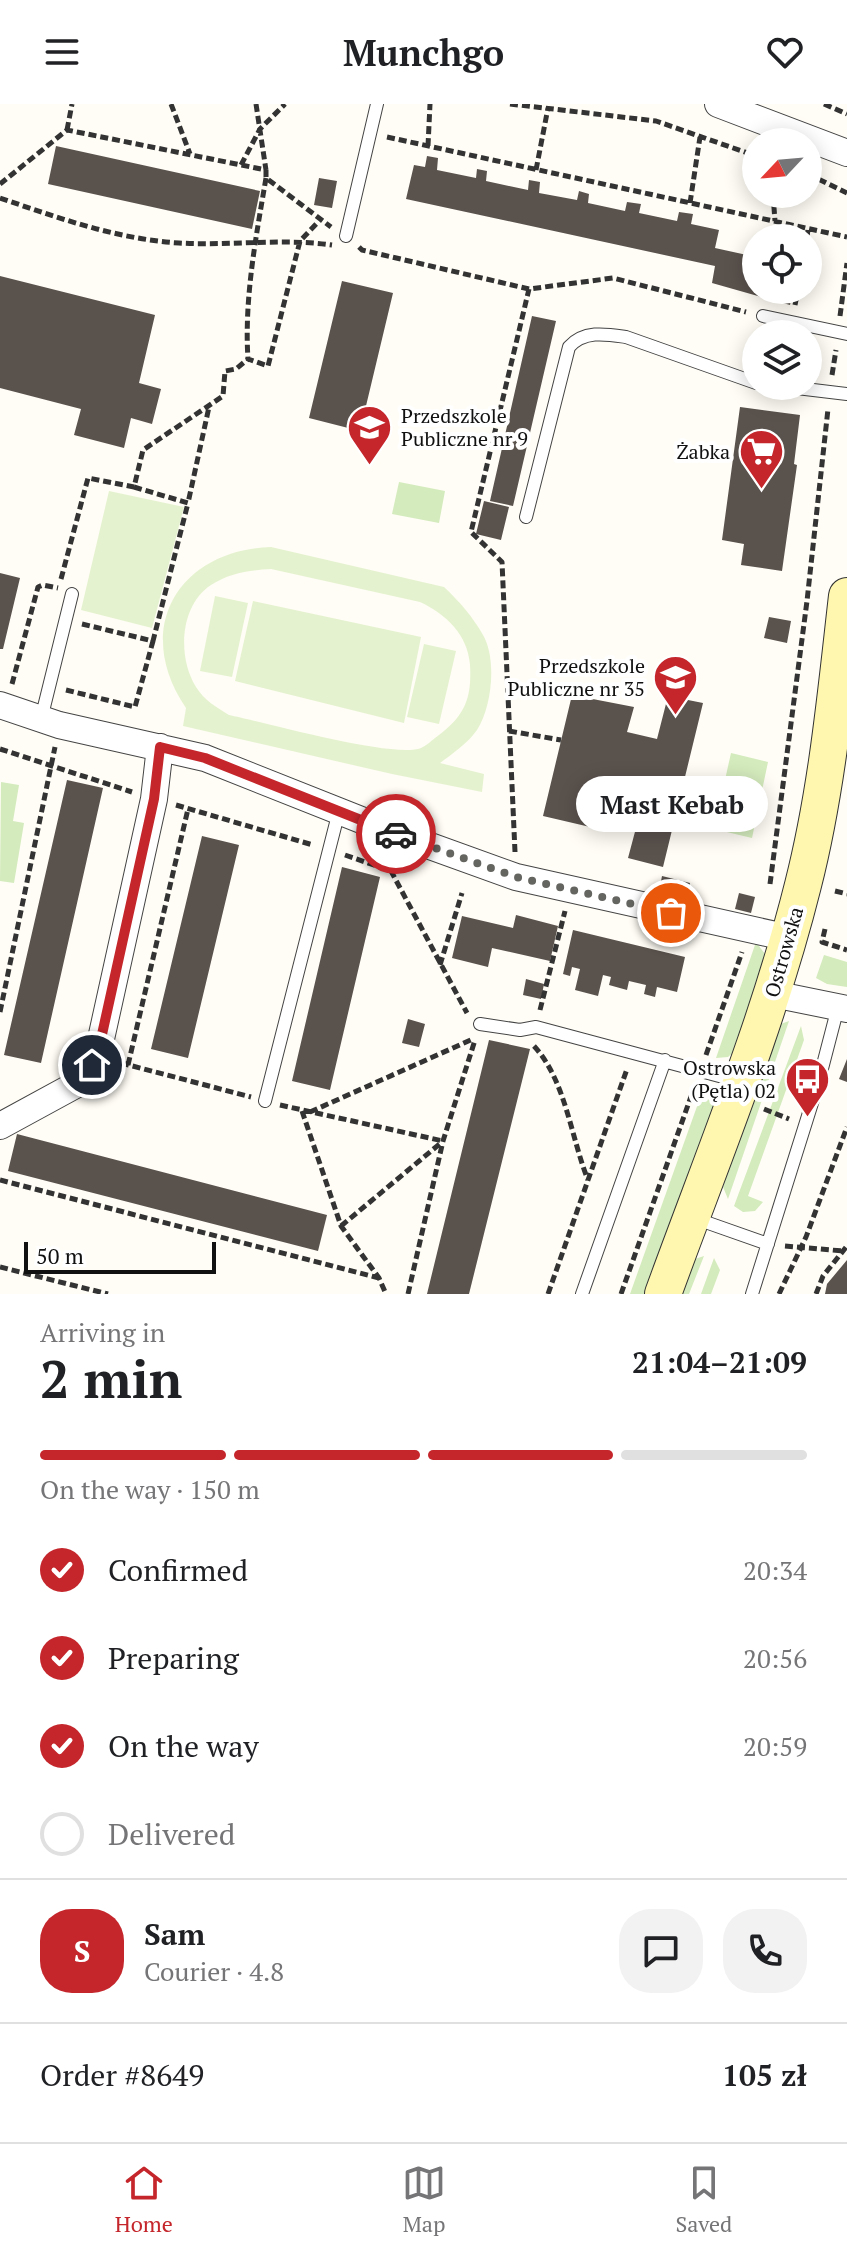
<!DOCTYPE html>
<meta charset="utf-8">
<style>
body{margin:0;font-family:"PT Serif",serif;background:#f2f2f2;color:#202124;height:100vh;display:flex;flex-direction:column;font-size:30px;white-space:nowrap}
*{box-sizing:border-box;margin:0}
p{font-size:26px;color:#757577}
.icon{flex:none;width:44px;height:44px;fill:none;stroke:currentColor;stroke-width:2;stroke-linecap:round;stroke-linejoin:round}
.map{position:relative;height:1190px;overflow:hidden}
.details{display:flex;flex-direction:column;background:#fff;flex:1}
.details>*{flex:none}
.needle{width:52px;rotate:244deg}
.controls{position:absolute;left:742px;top:24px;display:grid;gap:16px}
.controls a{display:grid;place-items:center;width:80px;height:80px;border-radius:50%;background:#fff;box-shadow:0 4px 20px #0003;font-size:40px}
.scale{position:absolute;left:24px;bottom:20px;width:192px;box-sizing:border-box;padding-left:8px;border:4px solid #111;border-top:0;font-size:22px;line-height:28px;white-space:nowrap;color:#111;-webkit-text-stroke:6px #fff;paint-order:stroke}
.pin{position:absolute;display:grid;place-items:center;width:68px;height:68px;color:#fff;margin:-34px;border:4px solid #fff;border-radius:50%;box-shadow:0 2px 8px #0007}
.courier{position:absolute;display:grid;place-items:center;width:80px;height:80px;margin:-40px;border:6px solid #c4262c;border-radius:50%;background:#fff;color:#222;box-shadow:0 2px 10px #0007}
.bubble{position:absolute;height:56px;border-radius:28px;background:#fff;box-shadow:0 4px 20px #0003;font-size:26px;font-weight:800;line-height:56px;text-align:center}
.headline em{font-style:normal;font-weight:800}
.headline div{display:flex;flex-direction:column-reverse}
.headline{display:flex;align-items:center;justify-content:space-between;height:136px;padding:0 40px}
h1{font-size:52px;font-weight:800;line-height:60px}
.bar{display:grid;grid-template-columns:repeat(4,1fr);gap:12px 8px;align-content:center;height:96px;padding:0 40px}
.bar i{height:10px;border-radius:6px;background:#e0e0e0}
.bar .active{background:#c4262c}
.bar p{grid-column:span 4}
.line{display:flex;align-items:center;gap:20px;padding:0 40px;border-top:2px solid #e0e0e0}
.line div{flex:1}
.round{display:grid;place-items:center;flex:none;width:84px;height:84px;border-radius:32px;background:#f2f2f2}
ol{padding:0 40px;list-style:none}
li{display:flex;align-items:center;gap:24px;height:88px}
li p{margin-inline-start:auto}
li .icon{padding:8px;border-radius:50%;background:#c4262c;color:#fff;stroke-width:4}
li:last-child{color:#757577}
li i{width:44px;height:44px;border:4px solid #e0e0e0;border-radius:50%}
header{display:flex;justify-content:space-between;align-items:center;height:104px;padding:0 40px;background:#fff;font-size:36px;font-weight:800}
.dock{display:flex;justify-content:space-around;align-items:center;height:112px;border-top:2px solid #e0e0e0;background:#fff;font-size:22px;color:#757577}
.dock a{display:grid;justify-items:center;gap:4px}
.dock .active{color:#c4262c}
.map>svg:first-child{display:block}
.green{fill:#d4ebbd}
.pitch{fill:#e5f2cf;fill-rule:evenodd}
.building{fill:#5a524d}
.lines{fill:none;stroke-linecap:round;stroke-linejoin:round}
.lane-casing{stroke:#444;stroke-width:14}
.street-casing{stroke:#444;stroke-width:28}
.secondary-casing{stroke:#333;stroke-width:38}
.path{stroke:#333;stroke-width:5;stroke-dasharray:8 4;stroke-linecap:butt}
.lane{stroke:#fff;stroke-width:12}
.street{stroke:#fff;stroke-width:26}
.secondary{stroke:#fff7b0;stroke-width:36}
.done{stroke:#646461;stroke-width:8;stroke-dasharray:0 14.4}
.route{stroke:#c4262c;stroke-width:10}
.labels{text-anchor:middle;stroke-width:8;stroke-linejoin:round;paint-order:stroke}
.poi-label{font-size:20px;fill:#111;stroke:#fff;text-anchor:end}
.street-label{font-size:20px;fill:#111;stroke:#fff}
</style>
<header><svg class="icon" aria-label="menu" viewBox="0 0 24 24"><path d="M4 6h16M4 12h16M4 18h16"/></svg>Munchgo<svg class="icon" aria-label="heart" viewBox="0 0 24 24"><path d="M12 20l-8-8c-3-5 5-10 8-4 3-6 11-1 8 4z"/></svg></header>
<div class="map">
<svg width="847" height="1190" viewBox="0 0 847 1190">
<rect width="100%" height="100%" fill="#fffdf5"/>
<path class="green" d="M399 378 445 387 439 419 392 410Z
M731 649 768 658 752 734 714 725Z
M1 678 19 681 13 717 24 719 14 779 0 777Z
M756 838 768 854 736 946 728 953 716 954Z
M824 851 847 858V883L827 880 816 874Z
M789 917 728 1095 723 1083 778 921Z
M801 922 804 936 748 1092 763 1098 755 1107 743 1108 734 1102Z
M705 980 715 991 716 998 648 1190H630Z
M704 1152 689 1190H678L692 1156Z
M714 1154 720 1166 711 1190H701Z"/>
<path class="pitch" d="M109 387 184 403 152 524 81 506Z
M271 443 444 483C459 497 473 513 483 531 497 555 492 603 477 626 468 639 452 650 440 659L484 670 482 688 392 670 183 622 186 604C132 525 178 446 271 443ZM271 465 420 498C446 510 468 531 470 561 472 596 464 613 435 634 431 637 426 642 421 644 394 655 263 618 229 611 216 603 204 596 196 583 177 553 180 501 211 481 229 469 250 466 271 465Z
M215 492 248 499 232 573 200 567Z
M253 497 421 533 404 619 235 577Z
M424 540 456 547 439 620 407 613Z"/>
<path class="building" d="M56 42 260 87 252 125 48 80Z
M427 52 438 54 437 66 476 74 477 65 487 67 486 77 528 86 529 76 540 78 539 89 577 96 579 87 589 90 588 99 625 107 627 98 641 100 639 109 677 117 679 108 693 110 691 120 719 126 715 144 756 153V186H793L790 201 712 179 715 162 406 95 414 61 425 63Z
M319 74 337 77 332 104 314 101Z
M0 172 155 211 139 279 161 285 152 320 131 314 124 344 74 331 81 305 0 284Z
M342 177 393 189 360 327 309 314Z
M532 212 556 217 513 402 490 397Z
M740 303 800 311 794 360 797 361 782 467 741 461 744 440 722 436Z
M484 397 509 403 501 436 476 430Z
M0 469 20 474 3 545H0Z
M769 513 791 517 787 539 764 534Z
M572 591 634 603 627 628 657 635 668 592 703 599 663 763 628 754 640 709 607 702 603 726 543 712Z
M67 676 103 684 41 959 4 951Z
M202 732 239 741 188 954 151 945Z
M342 763 380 773 330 986 292 977Z
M662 772 690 779 687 795 659 788Z
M739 789 755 793 751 809 735 805Z
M516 811 558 822 550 857 492 844 488 863 452 854 462 812 513 824Z
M573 826 685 853 677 888 657 883 655 893 644 890 646 881 629 877 627 886 609 881 611 873 603 871 598 892 575 886 580 865 572 863 570 872 563 870Z
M526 875 544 880 541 895 523 891Z
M408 915 425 920 419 943 402 939Z
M489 936 530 945 469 1190H427Z
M847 955V978L839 975Z
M17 1030 327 1111 318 1147 8 1067Z
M847 1156V1190H825L827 1180Z"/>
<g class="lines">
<defs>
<path id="lane" d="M346 132 377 0
M763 212 847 230
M780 282 847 290
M526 413 569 243C584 226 606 230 626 233L756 279
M36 613 44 603 72 490
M480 920 520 926 536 923 738 977
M265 997 339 707
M694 1114 768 1140
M582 1190 665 956
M752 1190 818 980 838 903"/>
<path id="street" d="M718 0 847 49
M0 601 59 621 205 654 394 729 516 773 789 834
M773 890 847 905
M0 1022 79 979 97 953 154 695 160 643"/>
<path id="secondary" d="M663 1190C712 1055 768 921 803 781 827 687 836 588 847 492"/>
</defs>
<use href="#lane" class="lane-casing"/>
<use href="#street" class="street-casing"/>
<use href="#secondary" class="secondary-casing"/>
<path class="path" d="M171 0 190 50
M256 0 266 66
M510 0 656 17 756 52
M824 0 847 10
M67 26 72 0
M387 33 847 133
M428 42 430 0
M241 61 260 25 285 0
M536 66 548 4
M808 70 847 89
M266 74C256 133 244 195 248 255L268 262 300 137 320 116
M0 80 67 26 266 66V74L331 123
M773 90 775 117
M0 94C59 114 116 135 179 139 230 142 281 134 332 141
M690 99 700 33
M807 134 808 125
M359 143 362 146 529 185 613 174 746 208
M795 201 798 186
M840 212 847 159
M832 271 836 246
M134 383 188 399 209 303
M61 475 88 374 134 383 143 346 223 292 225 267 236 265 248 255
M82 520 153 537 188 399
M12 580 38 483 43 481 58 484
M66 586 135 603 153 537
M509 627 561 636
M0 645 132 688
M176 701 313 741
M515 748 502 458 471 428 529 185
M345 751 391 767 467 909
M770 780 807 497 828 305
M835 787 847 790
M825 825 822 838 847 846
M440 861 462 789
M540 906 565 807
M0 908 55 643
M534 942C566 977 571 1034 588 1076
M706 951 742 848
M121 959 251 993
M128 961 188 705
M280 1001 443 1037
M764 1005 789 1015
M302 1007 341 1122 379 1174 386 1190
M310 1008 473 935
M0 1076 379 1174
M341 1122 442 1038
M785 1142 843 1147
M0 1163 108 1190
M408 1190 443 1037 475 936
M548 1190 627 965
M621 1190 694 984
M779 1190 806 1133 847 1023
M816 1190 823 1172 847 1142"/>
<use href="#lane" class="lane"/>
<use href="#street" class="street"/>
<use href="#secondary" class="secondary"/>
</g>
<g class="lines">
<path class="done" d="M396 730 516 773 671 809"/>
<path class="route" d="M92 961 97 953 154 695 160 643 205 654 396 730"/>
</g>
<defs>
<symbol id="school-pin" viewBox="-11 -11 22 30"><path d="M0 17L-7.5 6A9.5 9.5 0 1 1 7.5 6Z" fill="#c4262c" stroke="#fff"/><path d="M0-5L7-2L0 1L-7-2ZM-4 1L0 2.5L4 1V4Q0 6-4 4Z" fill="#fff"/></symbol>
<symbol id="supermarket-pin" viewBox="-11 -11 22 30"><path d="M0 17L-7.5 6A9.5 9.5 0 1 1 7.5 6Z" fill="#c4262c" stroke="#fff"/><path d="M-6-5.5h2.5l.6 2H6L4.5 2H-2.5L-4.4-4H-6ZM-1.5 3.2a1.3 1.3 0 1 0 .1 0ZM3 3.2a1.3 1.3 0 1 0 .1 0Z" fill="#fff"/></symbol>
<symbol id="bus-pin" viewBox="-11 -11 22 30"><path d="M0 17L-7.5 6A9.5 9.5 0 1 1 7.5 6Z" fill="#c4262c" stroke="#fff"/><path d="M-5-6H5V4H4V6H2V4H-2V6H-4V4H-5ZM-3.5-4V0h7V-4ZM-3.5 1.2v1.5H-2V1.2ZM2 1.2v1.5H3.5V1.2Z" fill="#fff"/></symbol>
</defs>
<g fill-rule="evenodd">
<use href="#school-pin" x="344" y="298" width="51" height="69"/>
<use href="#supermarket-pin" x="736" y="322" width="51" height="69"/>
<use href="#school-pin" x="650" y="548" width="51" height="69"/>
<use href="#bus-pin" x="782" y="950" width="51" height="69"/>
</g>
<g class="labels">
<g class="poi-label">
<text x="401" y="319" text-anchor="start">Przedszkole<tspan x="401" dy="23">Publiczne nr 9</tspan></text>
<text x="730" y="355">Żabka</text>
<text x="645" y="569">Przedszkole<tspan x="645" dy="23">Publiczne nr 35</tspan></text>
<text x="776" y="971">Ostrowska<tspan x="776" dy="23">(Pętla) 02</tspan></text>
</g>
<g class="street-label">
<text transform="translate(784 848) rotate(-74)" y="7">Ostrowska</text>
</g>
</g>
</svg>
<div class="controls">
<a><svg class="needle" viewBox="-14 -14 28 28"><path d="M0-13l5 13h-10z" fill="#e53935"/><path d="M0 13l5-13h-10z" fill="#757577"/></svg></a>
<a><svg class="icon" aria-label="locate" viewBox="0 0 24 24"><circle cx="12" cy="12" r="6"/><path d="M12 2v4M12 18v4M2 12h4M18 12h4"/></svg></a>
<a><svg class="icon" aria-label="layers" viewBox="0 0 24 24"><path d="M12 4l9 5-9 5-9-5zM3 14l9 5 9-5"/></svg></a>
</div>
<div class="scale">50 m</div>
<div class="pin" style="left:671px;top:809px;background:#ea580c"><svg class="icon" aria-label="bag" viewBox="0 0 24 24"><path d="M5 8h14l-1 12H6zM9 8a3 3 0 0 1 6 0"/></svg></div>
<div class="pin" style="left:92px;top:961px;background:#1f2937"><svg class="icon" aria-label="home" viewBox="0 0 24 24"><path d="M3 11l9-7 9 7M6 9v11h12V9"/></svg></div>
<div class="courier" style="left:396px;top:730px"><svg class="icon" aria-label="car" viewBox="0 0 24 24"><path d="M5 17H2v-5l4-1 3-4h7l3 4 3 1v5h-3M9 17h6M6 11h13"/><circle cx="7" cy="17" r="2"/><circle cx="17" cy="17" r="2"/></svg></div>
<div class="bubble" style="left:576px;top:672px;width:192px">Mast Kebab</div>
</div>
<section class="details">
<div class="headline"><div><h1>2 min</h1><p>Arriving in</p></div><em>21:04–21:09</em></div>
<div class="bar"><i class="active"></i><i class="active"></i><i class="active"></i><i></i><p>On the way · 150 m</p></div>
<ol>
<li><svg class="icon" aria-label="check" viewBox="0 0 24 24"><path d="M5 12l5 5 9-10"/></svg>Confirmed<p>20:34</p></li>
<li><svg class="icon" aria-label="check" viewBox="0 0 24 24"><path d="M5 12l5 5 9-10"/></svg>Preparing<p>20:56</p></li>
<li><svg class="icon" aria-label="check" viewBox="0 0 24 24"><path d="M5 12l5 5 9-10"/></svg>On the way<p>20:59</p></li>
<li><i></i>Delivered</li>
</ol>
<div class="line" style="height:144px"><b class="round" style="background:#c4262c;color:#fff">S</b><div><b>Sam</b><p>Courier · 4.8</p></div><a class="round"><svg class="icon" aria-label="chat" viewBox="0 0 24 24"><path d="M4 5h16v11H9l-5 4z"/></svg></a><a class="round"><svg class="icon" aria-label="phone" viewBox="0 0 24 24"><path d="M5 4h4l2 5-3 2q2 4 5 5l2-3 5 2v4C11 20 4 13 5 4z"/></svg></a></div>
<div class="line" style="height:104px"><div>Order #8649</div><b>105 zł</b></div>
</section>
<nav class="dock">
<a class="active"><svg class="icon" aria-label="home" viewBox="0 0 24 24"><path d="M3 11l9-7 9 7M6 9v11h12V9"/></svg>Home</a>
<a><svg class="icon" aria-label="map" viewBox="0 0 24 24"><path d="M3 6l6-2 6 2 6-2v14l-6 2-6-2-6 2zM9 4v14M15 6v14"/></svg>Map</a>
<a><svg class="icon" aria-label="saved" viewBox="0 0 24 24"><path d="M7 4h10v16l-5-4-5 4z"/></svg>Saved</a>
</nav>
